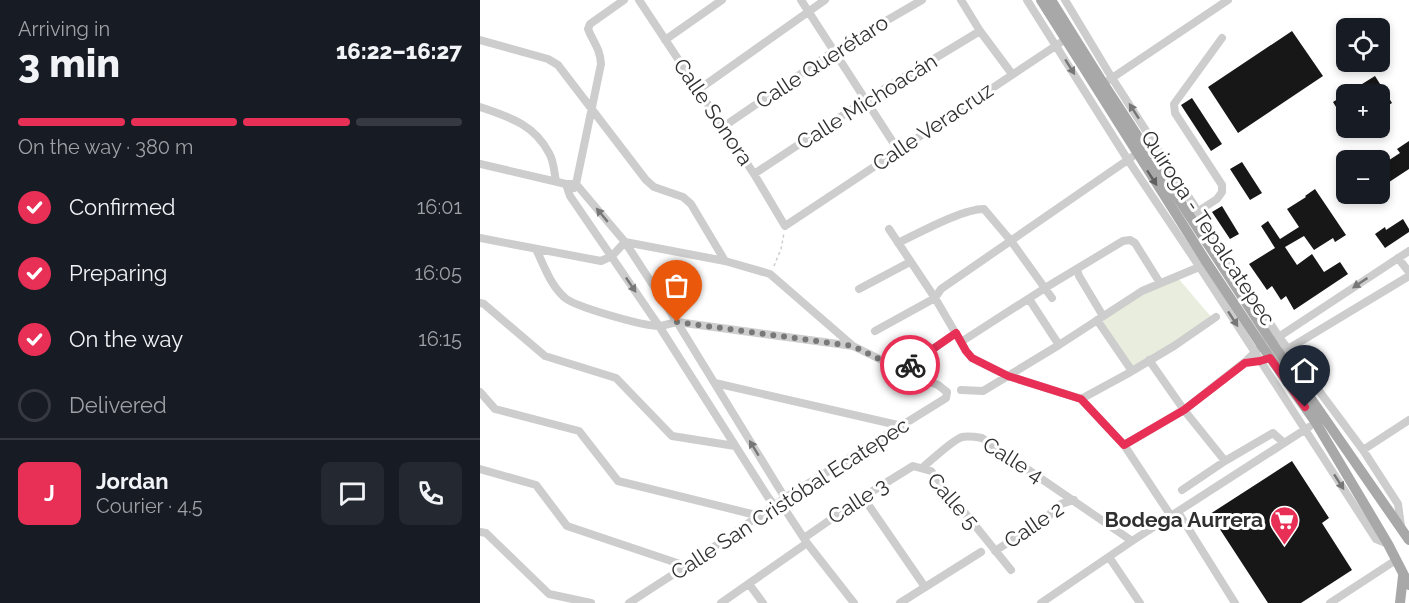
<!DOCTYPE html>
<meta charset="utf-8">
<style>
body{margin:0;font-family:Raleway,sans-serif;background:#242831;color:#f1f3f6;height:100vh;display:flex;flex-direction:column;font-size:22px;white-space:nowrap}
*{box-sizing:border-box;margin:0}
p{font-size:20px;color:#9ea1a6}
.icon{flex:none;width:33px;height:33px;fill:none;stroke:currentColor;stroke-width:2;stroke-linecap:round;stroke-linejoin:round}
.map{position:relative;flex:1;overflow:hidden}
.drawer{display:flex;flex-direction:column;background:#171b24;width:480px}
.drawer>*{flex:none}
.controls{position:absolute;left:856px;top:18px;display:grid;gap:12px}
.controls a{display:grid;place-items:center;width:54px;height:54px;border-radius:9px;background:#171b24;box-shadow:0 3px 9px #0003;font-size:30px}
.pin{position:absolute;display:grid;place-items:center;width:51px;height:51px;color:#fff;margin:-62px -26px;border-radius:50% 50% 50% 0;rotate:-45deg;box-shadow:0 0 6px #0007}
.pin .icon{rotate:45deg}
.courier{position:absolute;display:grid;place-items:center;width:60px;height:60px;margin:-30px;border:4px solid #e83057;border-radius:50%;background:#fff;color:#222;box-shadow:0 2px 8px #0007}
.overview em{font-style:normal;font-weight:800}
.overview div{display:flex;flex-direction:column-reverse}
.overview{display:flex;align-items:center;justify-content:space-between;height:102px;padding:0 18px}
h1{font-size:39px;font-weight:800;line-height:45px}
.bar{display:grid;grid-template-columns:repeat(4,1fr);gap:9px 6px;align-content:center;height:72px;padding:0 18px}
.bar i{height:8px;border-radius:4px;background:#363941}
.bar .active{background:#e83057}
.bar p{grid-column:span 4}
.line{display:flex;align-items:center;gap:15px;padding:0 18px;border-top:2px solid #363941}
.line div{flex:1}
.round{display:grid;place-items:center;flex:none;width:63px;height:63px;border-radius:9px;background:#242831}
ol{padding:0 18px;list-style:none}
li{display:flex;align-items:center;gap:18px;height:66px}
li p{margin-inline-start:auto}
li .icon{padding:6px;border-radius:50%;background:#e83057;color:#fff;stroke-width:4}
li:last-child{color:#9ea1a6}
li i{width:33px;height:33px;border:3px solid #363941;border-radius:50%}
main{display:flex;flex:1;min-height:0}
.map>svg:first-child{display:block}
.green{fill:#e8eddd}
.building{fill:#171717}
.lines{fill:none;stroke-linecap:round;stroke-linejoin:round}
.path{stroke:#cdcdcd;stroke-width:1.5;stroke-dasharray:3 3;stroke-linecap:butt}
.minor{stroke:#cdcdcd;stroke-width:8}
.major{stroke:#a8a8a8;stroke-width:10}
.oneway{fill:#777}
.oneway2{fill:#606060}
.done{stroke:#787878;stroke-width:6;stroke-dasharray:0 10.8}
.route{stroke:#e83057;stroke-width:8}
.labels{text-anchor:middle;stroke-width:6;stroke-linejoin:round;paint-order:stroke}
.street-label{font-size:21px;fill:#303030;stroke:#fff}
.poi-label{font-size:21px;font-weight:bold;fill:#303030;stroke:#fff;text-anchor:end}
</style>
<main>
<section class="drawer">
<div class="overview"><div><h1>3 min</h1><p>Arriving in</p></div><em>16:22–16:27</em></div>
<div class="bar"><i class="active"></i><i class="active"></i><i class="active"></i><i></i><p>On the way · 380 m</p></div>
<ol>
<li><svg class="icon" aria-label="check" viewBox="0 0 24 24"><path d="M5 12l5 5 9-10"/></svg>Confirmed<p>16:01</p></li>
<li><svg class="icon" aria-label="check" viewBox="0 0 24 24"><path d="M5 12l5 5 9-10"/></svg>Preparing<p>16:05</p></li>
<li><svg class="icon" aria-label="check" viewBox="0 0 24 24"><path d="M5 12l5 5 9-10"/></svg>On the way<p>16:15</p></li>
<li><i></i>Delivered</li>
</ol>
<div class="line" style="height:108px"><b class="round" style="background:#e83057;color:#fff">J</b><div><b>Jordan</b><p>Courier · 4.5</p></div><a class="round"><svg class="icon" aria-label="chat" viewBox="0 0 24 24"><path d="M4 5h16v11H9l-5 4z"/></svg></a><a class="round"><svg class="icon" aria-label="phone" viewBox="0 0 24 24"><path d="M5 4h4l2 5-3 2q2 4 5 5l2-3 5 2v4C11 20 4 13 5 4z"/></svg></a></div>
</section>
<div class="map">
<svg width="929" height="603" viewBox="0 0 929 603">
<rect width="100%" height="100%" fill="#fff"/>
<path class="green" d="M697 277 732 318 653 370 618 320 662 291Z"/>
<path class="building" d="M812 31 843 76 758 133 728 87Z
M895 76 912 103 900 110V94H867V125L853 102Z
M712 98 742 144 731 151 701 105Z
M929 141V169L900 188V166L920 153 917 149Z
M762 162 782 193 770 200 750 169Z
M835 189 866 235 855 242 853 238 834 250 824 236 805 247 817 265 832 254 844 272 860 262 868 274 814 310 806 296 801 300 792 286 787 290 769 264 795 248 781 226 788 221 800 239 819 227 807 209 826 197 825 196Z
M879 194H900L885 203Z
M742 206 759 234 750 239 732 212Z
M923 219 929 229V232L905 248 895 234 905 227 906 230Z
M812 461 849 518 842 523 872 570 821 603H788L730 514Z"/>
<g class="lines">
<path class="path" d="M294 266 301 249 304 233"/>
<path class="minor" d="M159 0 274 174 305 226 580 43
M321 0 418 150
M481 0 500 31 532 74
M547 0 648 160 719 266 896 539 908 544
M585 0 632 78 799 337 883 450 918 504 921 526
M0 40 68 59 78 65 166 180 174 187 203 197 211 204 245 261
M185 40 242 0
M629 80 748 0
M218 90 345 0
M0 107C29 117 54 124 69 153 74 161 74 172 76 181
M243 127 354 51 442 0
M0 164 86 184H96L145 242 197 322 305 498 306 511 327 543 374 603
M274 174 386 100 500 31
M86 184 90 196 179 326 288 497 294 505 299 508
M94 188 96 184 121 64C120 48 113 42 108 29L110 24 144 0
M714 214 737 199 742 192V185L695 113 694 104 742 38
M409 229 455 298 486 351 492 358 528 376 601 399 644 445 691 516
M0 238 121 261 132 256 145 242 245 261 290 274 373 346
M418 243C439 233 482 209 504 209L531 241 572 298
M56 249C64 266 70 284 84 297 94 307 164 326 179 326 184 326 191 323 197 322L373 346 422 370 458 385 467 392 466 398 305 498 206 566 149 603
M918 258 929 272
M597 269 599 276 623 316
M379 289 430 262
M549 299 579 345
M0 303 4 304 65 356 136 378 192 436 255 446
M617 320 652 371
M395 331 455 298 461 289 652 157
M797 338 929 251
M481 342 565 288 643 241 650 240 655 243 680 283
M803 352 929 276
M669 360 704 410 745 461
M422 370 476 333
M235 383 422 426
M481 390 503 391 579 345 662 291 724 265
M0 392 15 409 99 431 138 481 280 516
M601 399 647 374 694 346 736 317
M644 445 704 410 765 362 778 349
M883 450 929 420
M442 468C452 460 471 441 482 437 488 436 496 437 502 438L652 541
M0 469 56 485 87 526 206 566
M702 490 745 461 793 433 804 443
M383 497 445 587
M698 512 755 603
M0 532 6 533 69 594 111 603
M324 538 383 497 433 466 451 471 531 570
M515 551 569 516C575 505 582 503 594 500
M629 557 660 603
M269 584 283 603
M241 603 327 543
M420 603 501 552
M561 603 652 541 829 427
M850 603 916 560"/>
<path class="major" d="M561 0 727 263 782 346 836 423 908 544 929 585
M571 0 623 83 791 341 929 540
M920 603 923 576"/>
</g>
<defs><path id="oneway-solid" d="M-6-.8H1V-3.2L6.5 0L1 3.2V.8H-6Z" transform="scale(1.5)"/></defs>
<g class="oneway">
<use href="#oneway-solid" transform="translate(590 67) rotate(58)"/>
<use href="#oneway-solid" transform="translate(654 111) rotate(-123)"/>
<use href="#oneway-solid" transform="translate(122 215) rotate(-130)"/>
<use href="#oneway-solid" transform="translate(880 283) rotate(146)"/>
<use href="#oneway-solid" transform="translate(151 285) rotate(56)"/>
<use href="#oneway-solid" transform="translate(753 319) rotate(57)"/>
<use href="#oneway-solid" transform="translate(274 448) rotate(-121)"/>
<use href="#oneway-solid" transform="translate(859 482) rotate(57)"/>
</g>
<use class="oneway2" href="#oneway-solid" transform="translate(672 178) rotate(57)"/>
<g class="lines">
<path class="done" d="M197 322 373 346 422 370 430 365"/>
<path class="route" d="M430 365 476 333 486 351 492 358 528 376 601 399 644 445 704 410 765 363 780 361 790 358 825 407"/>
</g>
<defs>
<symbol id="supermarket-pin" viewBox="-11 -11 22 30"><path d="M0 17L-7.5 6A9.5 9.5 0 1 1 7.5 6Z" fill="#e83057" stroke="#fff"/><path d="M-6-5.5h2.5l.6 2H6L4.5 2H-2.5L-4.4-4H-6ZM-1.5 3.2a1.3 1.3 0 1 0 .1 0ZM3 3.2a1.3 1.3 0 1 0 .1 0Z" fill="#fff"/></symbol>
</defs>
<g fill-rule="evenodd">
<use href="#supermarket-pin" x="788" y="504" width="33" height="45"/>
</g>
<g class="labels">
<g class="street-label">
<text transform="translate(342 62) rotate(-33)" y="7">Calle Querétaro</text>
<text transform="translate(387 102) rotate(-32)" y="7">Calle Michoacán</text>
<text transform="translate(233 112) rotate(56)" y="7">Calle Sonora</text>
<text transform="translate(453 127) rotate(-34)" y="7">Calle Veracruz</text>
<text transform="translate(728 228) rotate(57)" y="7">Quiroga - Tepalcatepec</text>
<text transform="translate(533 460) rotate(32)" y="7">Calle 4</text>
<text transform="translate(310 499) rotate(-33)" y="7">Calle San Cristóbal Ecatepec</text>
<text transform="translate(378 501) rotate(-33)" y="7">Calle 3</text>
<text transform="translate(473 501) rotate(49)" y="7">Calle 5</text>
<text transform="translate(554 525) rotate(-34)" y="7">Calle 2</text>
</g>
<g class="poi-label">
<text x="783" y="527">Bodega Aurrera</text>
</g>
</g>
</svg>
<div class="controls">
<a><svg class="icon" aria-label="locate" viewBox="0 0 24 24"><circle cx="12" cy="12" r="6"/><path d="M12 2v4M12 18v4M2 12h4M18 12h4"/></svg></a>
<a>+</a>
<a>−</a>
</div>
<div class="pin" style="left:197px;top:322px;background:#ea580c"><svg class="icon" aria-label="bag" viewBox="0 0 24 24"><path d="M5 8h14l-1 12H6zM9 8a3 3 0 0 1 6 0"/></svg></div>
<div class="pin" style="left:825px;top:407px;background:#1f2937"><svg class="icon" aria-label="home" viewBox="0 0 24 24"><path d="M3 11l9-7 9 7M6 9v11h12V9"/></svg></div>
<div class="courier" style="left:430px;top:365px"><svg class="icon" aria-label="bike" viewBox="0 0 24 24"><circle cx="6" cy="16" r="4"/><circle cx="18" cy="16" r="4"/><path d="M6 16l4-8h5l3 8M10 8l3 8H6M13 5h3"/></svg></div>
</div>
</main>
